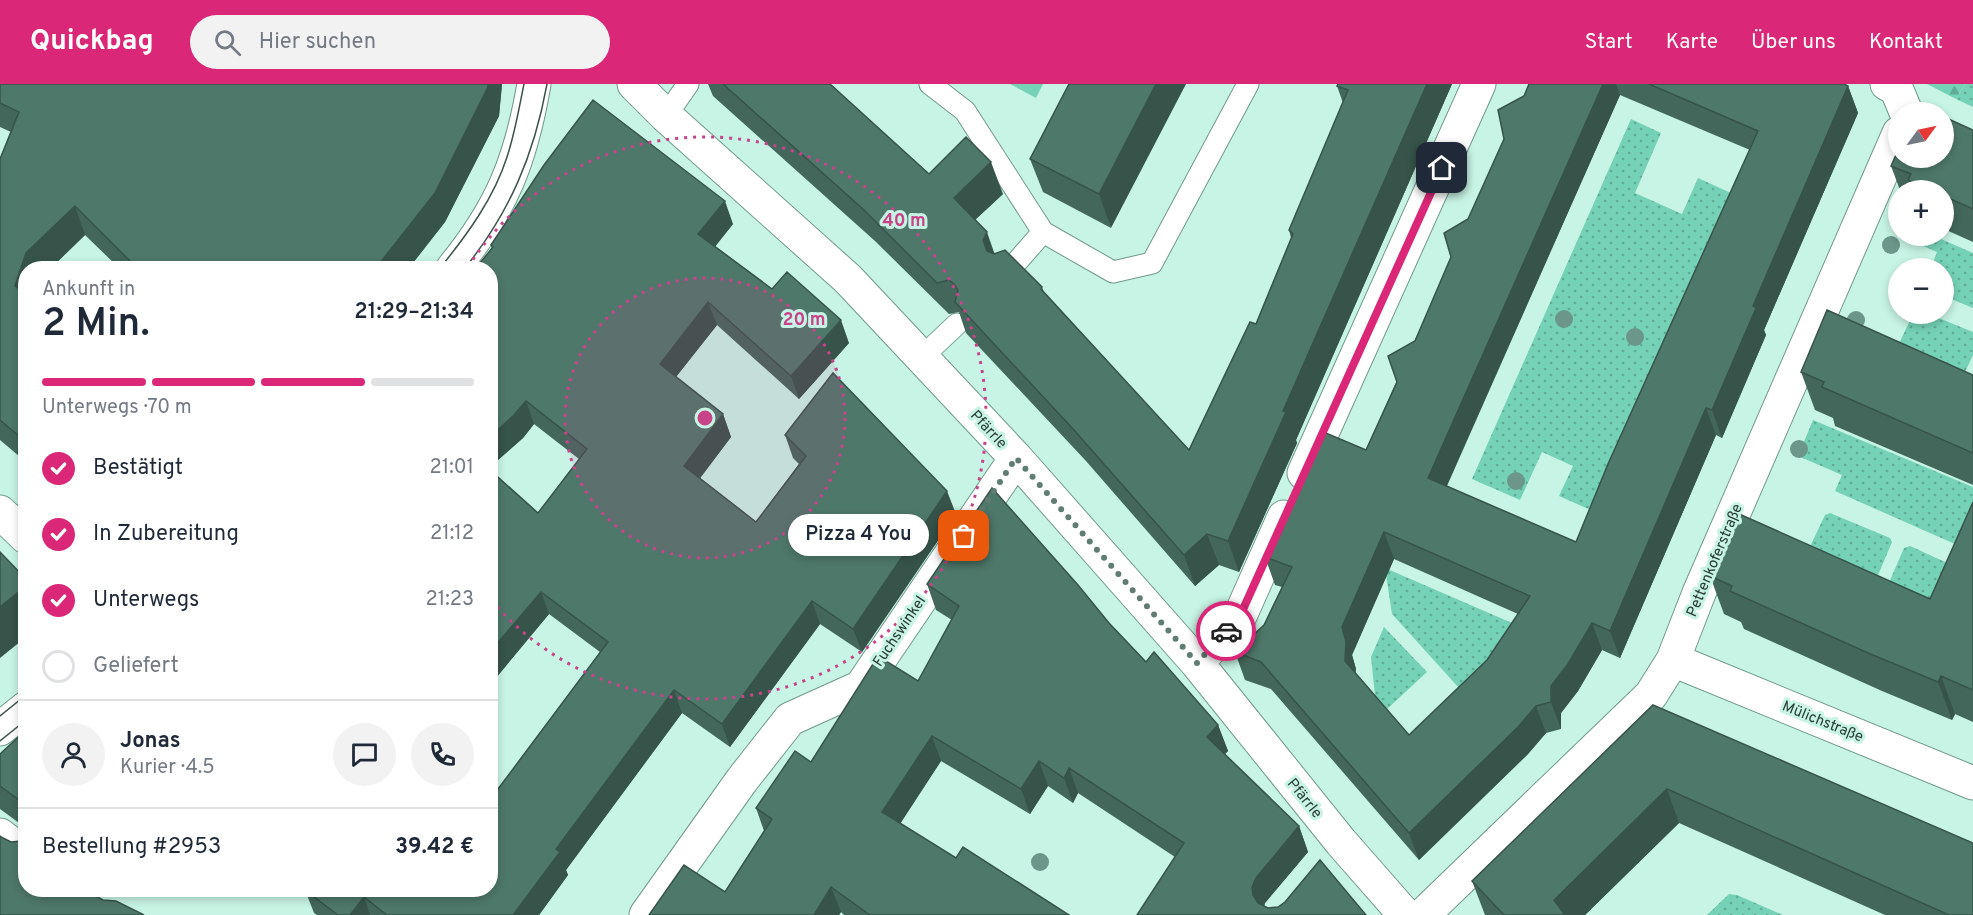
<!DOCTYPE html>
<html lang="de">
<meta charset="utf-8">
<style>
body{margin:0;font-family:Overpass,sans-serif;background:#f2f2f3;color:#1f2937;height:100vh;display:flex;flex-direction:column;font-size:22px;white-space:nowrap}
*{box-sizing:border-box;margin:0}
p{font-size:20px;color:#747a83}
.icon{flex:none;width:33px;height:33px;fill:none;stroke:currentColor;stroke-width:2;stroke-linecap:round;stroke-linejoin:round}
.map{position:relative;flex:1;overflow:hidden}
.side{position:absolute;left:18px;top:177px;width:480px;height:636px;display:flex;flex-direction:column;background:#fff;border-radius:24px;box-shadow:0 3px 9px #0003}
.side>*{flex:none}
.needle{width:39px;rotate:57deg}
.buttons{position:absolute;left:1888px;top:18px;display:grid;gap:12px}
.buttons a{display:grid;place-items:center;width:66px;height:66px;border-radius:50%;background:#fff;box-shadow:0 3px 9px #0003;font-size:30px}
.pin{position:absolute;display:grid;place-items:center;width:51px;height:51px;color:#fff;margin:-26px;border-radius:12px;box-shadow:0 3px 9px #0006}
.courier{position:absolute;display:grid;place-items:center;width:60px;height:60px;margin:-30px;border:4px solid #db2777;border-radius:50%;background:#fff;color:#222;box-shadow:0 2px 8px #0007}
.bubble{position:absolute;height:42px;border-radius:21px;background:#fff;box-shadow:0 3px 9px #0003;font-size:20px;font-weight:600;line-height:42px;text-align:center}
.overview em{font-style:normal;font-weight:600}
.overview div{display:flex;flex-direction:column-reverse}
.overview{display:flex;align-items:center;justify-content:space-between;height:102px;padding:0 24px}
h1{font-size:39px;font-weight:600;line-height:45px}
.bar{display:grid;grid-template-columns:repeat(4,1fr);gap:9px 6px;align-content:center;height:72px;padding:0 24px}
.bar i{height:8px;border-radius:4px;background:#e0e1e3}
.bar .on{background:#db2777}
.bar p{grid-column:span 4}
.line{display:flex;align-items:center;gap:15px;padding:0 24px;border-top:2px solid #e0e1e3}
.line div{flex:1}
.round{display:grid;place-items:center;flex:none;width:63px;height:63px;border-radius:32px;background:#f2f2f3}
ol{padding:0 24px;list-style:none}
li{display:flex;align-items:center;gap:18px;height:66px}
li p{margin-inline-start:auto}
li .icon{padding:6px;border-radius:50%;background:#db2777;color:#fff;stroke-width:4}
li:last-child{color:#747a83}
li i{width:33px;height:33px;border:3px solid #e0e1e3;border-radius:50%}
header{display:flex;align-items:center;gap:36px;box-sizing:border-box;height:84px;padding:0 30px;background:#db2777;color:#fff}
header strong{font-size:28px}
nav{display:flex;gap:33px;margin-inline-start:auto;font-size:21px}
.search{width:420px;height:54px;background:#f2f2f3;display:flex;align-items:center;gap:15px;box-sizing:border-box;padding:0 21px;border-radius:33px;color:#747a83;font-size:22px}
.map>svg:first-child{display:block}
.grass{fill:url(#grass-dots)}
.forest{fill:url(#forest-firs)}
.park{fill:url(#park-tufts)}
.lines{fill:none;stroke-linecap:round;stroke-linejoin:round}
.service-casing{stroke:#709a8c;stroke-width:23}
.minor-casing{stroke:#709a8c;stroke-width:35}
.service{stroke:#fff;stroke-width:21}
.minor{stroke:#fff;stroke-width:33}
.tram{stroke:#3d524b;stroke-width:1.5}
.tree{fill:#6b9689}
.wall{fill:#43675b;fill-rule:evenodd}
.shaded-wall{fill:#37544a}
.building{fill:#4e786a;stroke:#37544a;stroke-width:1.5;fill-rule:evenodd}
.done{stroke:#617c73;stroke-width:6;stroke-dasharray:0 10.8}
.route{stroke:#db2777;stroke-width:8}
.ring{fill:none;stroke:#c84489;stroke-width:3;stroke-dasharray:3 6}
.labels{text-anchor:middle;stroke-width:6;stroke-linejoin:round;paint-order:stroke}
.street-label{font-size:15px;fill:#2a3c36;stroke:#c7f4e4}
.centre{fill:#c84489;stroke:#c7f4e4;stroke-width:3}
.ring-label{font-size:18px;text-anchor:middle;font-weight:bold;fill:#c84489;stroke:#c7f4e4;stroke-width:6;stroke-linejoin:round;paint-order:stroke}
</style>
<header>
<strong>Quickbag</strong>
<div class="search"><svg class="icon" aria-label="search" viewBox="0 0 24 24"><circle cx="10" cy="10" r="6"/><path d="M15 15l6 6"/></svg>Hier suchen</div>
<nav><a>Start</a><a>Karte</a><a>Über uns</a><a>Kontakt</a></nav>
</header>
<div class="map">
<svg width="1973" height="831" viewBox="0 0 1973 831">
<defs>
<pattern id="grass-dots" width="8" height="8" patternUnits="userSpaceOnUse" patternTransform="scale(1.5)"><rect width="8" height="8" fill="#75d2b6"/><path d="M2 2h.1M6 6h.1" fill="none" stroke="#60ac95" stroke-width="1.8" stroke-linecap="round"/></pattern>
<pattern id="forest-firs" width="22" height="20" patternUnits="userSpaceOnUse" patternTransform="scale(1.5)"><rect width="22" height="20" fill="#75d2b6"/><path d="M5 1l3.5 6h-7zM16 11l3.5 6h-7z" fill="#60ac95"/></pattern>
<pattern id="park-tufts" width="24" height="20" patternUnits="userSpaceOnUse" patternTransform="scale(1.5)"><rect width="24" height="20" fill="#75d2b6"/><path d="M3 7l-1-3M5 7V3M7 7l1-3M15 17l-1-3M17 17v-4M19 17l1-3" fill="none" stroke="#60ac95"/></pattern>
</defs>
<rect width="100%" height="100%" fill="#c7f4e4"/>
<path class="grass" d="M1965 0H1973V23L1956 15Z
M1631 35 1661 49 1635 109 1682 130 1698 94 1733 110 1593 427 1559 412 1573 382 1542 368 1520 416 1472 395Z
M1899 150V152H1934L1973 169V224L1944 212V184H1931L1937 168 1898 151Z
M1913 230H1929L1973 248V271L1961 297 1896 266Z
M1813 336 1973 403V468L1835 407 1842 391 1798 372Z
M1830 429 1890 454 1892 458 1873 503 1805 473 1825 431Z
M1910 462 1956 483 1937 531 1885 508 1904 464Z
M1385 484 1519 542 1469 615 1392 530Z
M1384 543 1427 588 1386 626 1375 612 1371 573Z
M1729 810 1737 811 1783 831H1707Z"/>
<path class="forest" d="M1927 0H1965L1956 15Z"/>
<path class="park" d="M1010 0H1043L1036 14Z"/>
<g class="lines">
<defs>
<path id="service" d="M930 0 965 27 1043 148 1113 188 1152 179 1248 0
M666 32 688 0
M1007 189 1043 148
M921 274 957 240"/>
<path id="minor" d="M634 0 666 32 848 195 1016 374 1197 579 1341 758 1405 831
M1887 0 1896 4 1906 28
M453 184C502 124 521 76 534 0
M1304 389 1479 0
M0 428 26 453
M1673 576 1973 699
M1197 579 1240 532 1284 433
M0 645 26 624
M0 751 26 771
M646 831 742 696 790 635 861 603 1016 374
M1423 831 1651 611 1673 576 1699 509 1899 49"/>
</defs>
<use href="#service" class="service-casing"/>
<use href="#minor" class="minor-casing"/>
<use href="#service" class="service"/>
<use href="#minor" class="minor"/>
<path class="tram" d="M440 184C467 151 494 114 507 73 515 49 519 24 524 0
M465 184C510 128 534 71 547 0
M0 632 26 611
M0 657 26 636"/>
</g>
<g class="tree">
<circle cx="1891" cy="161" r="9"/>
<circle cx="1564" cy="235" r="9"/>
<circle cx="1856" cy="236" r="9"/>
<circle cx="1635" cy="253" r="9"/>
<circle cx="1799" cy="365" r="9"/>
<circle cx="1516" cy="397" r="9"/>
<circle cx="1040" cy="778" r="9"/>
</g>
<path class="wall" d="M0 0H502L499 32 445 138 409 184H119L85 151 51 184H26V378L0 356V75L11 48 0 43Z
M708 0H830L929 90 1003 110 975 136 995 170 1042 203 1044 208 1189 366 1256 240 1291 154 1289 146 1343 19 1337 2 1338 0H1452L1296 356 1297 359 1239 488 1219 481 1195 502 1086 377 966 249 959 228 949 230 875 157 713 12Z
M1069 0 1111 144 1043 108 1030 75Z
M1529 0H1844L1848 2 1858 29 1764 246 1766 251 1722 354 1716 351 1620 574 1602 566 1578 607 1561 629V645L1546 649 1528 670 1419 776 1271 605 1245 596 1235 568 1264 541 1282 503 1275 501 1265 473 1366 366ZM1620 11 1750 66 1576 458 1447 402ZM1394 475 1518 530 1487 576 1409 651 1355 589 1356 585 1352 571Z
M1973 46V158L1944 145V106H1900L1891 82Z
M733 140 715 162 772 205 849 259 799 315 717 241 676 293 723 330 731 353 700 394 756 438 799 380 793 374 785 351 956 430 862 568 820 540 730 663 682 629 566 786 568 791 539 831H317L314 829 305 806 498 705 600 568 549 530 490 601V386L538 429 579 375 534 340 523 354 490 383V184L492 165 491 161Z
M1801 288 1973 291V401L1835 342 1833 334 1815 326Z
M1973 418V638L1955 630 1952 636 1882 607 1744 545 1741 538 1724 530 1710 492 1930 515Z
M927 500 1109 539 1146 578 1218 641 1228 667 1225 670 1299 742 1308 768 1265 819 1264 822 1268 824 1366 831H1137L1175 773 1078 709 1073 719 1048 702 1030 730 941 677 900 739 956 774 1069 831H844L841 828 839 831H649L725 808 764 747 756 724 811 678 918 597 952 536 936 526Z
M1653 621 1973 831H1885L1679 739 1585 831H1485L1472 797Z
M26 646V744L0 725V670Z"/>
<path class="shaded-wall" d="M488 0H502L499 32 445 138 409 184H376Z
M1156 0H1186L1111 144 1099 110Z
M1427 0H1452L1296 356 1297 359 1239 488 1228 457 1283 327Z
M1603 0H1616L1620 11 1438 421 1428 394Z
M1848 2 1858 29 1764 246 1766 251 1722 354 1712 326 1753 222Z
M991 78 1003 110 965 145 954 114Z
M725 117 733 140 707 173 698 150Z
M75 122 85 151 51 184H26V229L15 202 26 169Z
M987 148 998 180V198L983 156Z
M708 218 717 241 668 303 660 280Z
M841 236 849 259 799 315 791 292Z
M526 317 534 340 523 354 490 383V353Z
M1706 324 1716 351 1620 574 1610 547Z
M723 330 731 353 692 405 684 382Z
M947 407 956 430 862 568 853 545Z
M1384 448 1394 475 1352 571 1356 585 1354 604 1345 577 1342 543Z
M1207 450 1219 481 1195 502 1184 471Z
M26 502V553L0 574V523Z
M541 508 549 530 490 601V568Z
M812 517 820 540 730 663 722 640Z
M1592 539 1602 566 1578 607 1561 629V645L1551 618V602Z
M1941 592 1955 630 1952 636 1938 598Z
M674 606 682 629 566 786 568 791 539 831H513L556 765Z
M1536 622 1546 649 1528 670 1419 776 1409 749Z
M1218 641 1228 667 1216 678 1207 653Z
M932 652 941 677 891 754 882 728Z
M1039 677 1048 702 1030 730 1021 705Z
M1069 684 1078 709 1073 719 1064 694Z
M1667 705 1679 739 1585 831H1559L1554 816Z
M1299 742 1308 768 1265 819 1262 828 1253 811 1252 803 1256 794Z
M831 803 841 828 839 831H814Z
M364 813 370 831H350Z"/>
<path class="building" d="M0 0H488V3L435 109 376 184H137L75 122 26 169 15 202 26 210V358L0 336V75L19 28 0 19Z
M723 0H830L929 90 966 53 991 78 954 114 987 148 983 156 987 167 994 170 1005 166 1042 203 1041 205 1189 366 1250 238 1256 240 1293 150 1289 146 1348 6 1337 2 1338 0H1427L1283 327 1286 328 1228 457 1207 450 1184 471 1074 346 955 218 958 206 954 200 949 196 937 199 864 126Z
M1069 0H1156L1099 110 1030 75Z
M1529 0H1603L1428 394 1576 458 1608 380 1758 47 1649 0H1844L1848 2 1753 222 1756 224 1712 326 1706 324 1610 547 1592 539 1568 580 1551 602V618L1536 622 1518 643 1409 749 1261 578 1235 568 1264 541 1292 483 1265 473 1321 347 1366 366 1397 298 1388 272 1415 257 1451 173 1444 149 1468 135 1504 55 1498 26 1524 12ZM1384 448 1530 512 1487 576 1409 651 1345 577 1346 558 1342 543Z
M593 16 725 117 698 150 772 205 787 188 841 236 791 292 708 218 660 280 723 330 684 382 756 438 806 372 785 351 833 289 947 407 853 545 812 517 722 640 674 606 556 765 560 768 513 831H387L364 813 350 831H338L305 806H490V699L498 705 608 558 541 508 490 568V386L538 429 587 365 526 317 514 331 490 353V184H476L493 163 491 161 544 81Z
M1917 22 1933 28H1914Z
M1944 33 1973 46V125L1944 112V106H1931L1908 96 1911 90 1891 82 1899 64V74H1944Z
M1827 226 1973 291V369L1822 303 1824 298 1801 288Z
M992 404 1078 501 1109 539 1146 578 1154 568 1218 641 1207 653 1299 742 1256 794 1252 803 1253 811 1258 819 1268 824 1278 823 1285 818 1320 776 1366 831H1137L1184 759 1069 684 1064 694 1039 677 1021 705 932 652 882 728 956 774 963 763 1069 831H870L831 803 814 831H649L684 781 725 808 772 735 756 724 795 667 811 678 878 572 918 597 959 522 927 500Z
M1973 418V606L1941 592 1938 598 1868 569 1730 507 1732 502 1710 492 1737 429 1930 515Z
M0 468 26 495V502L0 523Z
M1653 621 1973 759V831H1949L1667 705 1554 816 1565 831H1504L1472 797Z
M26 646V721L0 702V670Z
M0 752 3 754 11 758 21 757 26 754V806H85L103 816 116 817 144 831H0Z"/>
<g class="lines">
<path class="done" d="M964 452 1016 374 1197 579 1226 547"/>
<path class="route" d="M1226 547 1240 532 1442 84"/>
</g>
<circle cx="705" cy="334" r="140" fill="#c84489" fill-opacity=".12"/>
<g class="ring">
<circle cx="705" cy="334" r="140"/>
<path d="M468 183A281 281 0 1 1 491 516"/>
</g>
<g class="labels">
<g class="street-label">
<text transform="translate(989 345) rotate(47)" y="5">Pfärrle</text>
<text transform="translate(1714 476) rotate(-67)" y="5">Pettenkoferstraße</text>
<text transform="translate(899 547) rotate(-56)" y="5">Fuchswinkel</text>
<text transform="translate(1823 637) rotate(22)" y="5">Mülichstraße</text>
<text transform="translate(1305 714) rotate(51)" y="5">Pfärrle</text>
</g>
</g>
<circle cx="705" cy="334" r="9" class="centre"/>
<g class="ring-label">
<text x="904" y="142">40 m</text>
<text x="804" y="241">20 m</text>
</g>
</svg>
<div class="buttons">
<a><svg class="needle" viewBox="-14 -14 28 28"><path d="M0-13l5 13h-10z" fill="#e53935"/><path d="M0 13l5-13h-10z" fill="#747a83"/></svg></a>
<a>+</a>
<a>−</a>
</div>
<div class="pin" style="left:964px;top:452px;background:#ea580c"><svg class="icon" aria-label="bag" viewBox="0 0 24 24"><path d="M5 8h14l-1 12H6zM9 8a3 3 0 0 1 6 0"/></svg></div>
<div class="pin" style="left:1442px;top:84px;background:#1f2937"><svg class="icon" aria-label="home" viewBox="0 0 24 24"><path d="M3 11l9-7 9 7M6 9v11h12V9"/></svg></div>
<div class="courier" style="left:1226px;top:547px"><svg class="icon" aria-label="car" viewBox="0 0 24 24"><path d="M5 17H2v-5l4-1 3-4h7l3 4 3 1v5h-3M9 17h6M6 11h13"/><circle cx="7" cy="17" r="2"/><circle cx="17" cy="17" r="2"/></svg></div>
<div class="bubble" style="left:788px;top:430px;width:141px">Pizza 4 You</div>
<section class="side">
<div class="overview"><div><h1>2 Min.</h1><p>Ankunft in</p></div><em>21:29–21:34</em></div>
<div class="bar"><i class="on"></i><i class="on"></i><i class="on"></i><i></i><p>Unterwegs · 70 m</p></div>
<ol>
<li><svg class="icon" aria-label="check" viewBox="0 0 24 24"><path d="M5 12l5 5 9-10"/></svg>Bestätigt<p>21:01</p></li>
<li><svg class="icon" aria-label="check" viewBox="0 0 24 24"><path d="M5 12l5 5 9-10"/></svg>In Zubereitung<p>21:12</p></li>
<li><svg class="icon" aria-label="check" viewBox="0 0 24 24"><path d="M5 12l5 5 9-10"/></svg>Unterwegs<p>21:23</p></li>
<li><i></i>Geliefert</li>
</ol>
<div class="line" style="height:108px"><a class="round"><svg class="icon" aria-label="person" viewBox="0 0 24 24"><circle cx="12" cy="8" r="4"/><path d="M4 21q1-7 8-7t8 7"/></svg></a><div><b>Jonas</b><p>Kurier · 4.5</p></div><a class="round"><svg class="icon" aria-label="chat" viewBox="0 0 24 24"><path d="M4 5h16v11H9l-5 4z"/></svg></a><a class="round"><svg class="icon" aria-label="phone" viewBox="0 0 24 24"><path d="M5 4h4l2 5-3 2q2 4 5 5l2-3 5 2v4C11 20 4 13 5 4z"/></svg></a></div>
<div class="line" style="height:78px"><div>Bestellung #2953</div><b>39.42 €</b></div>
</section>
</div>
